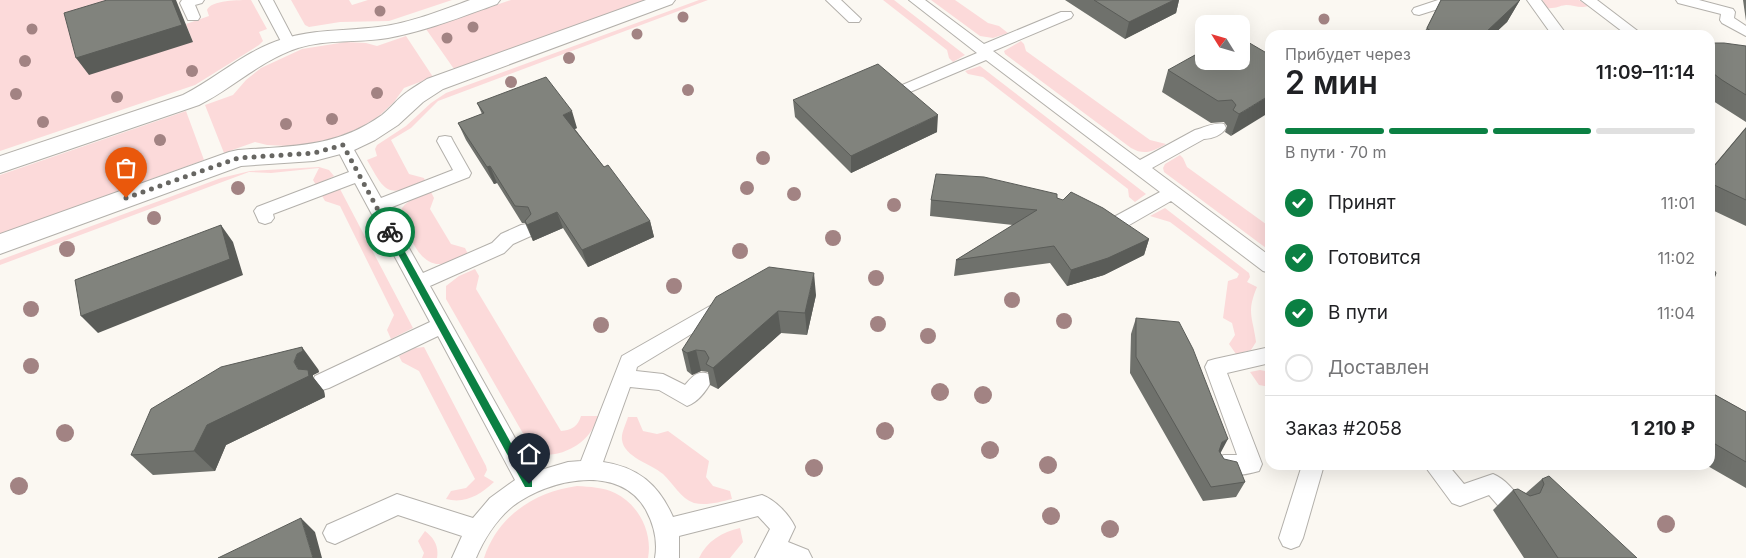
<!DOCTYPE html>
<html lang="ru">
<meta charset="utf-8">
<style>
body{margin:0;font-family:Inter,sans-serif;background:#f2f2f2;color:#202124;height:100vh;display:flex;flex-direction:column;font-size:19px;white-space:nowrap}
*{box-sizing:border-box;margin:0}
p{font-size:16px;color:#757577}
.icon{flex:none;width:28px;height:28px;fill:none;stroke:currentColor;stroke-width:2;stroke-linecap:round;stroke-linejoin:round}
.map{position:relative;flex:1;overflow:hidden}
.drawer{position:absolute;left:1265px;top:30px;width:450px;height:440px;display:flex;flex-direction:column;background:#fff;border-radius:15px;box-shadow:0 5px 20px #0002}
.drawer>*{flex:none}
.needle{width:32px;rotate:307deg}
.controls{position:absolute;left:1195px;top:15px;display:grid;gap:10px}
.controls a{display:grid;place-items:center;width:55px;height:55px;border-radius:10px;background:#fff;box-shadow:0 5px 20px #0002;font-size:25px}
.pin{position:absolute;display:grid;place-items:center;width:42px;height:42px;color:#fff;margin:-51px -21px;border-radius:50% 50% 50% 0;rotate:-45deg;box-shadow:0 0 5px #0007}
.pin .icon{rotate:45deg}
.courier{position:absolute;display:grid;place-items:center;width:50px;height:50px;margin:-25px;border:4px solid #0b8043;border-radius:50%;background:#fff;color:#222;box-shadow:0 1px 6px #0007}
.overview em{font-style:normal;font-weight:600}
.overview div{display:flex;flex-direction:column-reverse}
.overview{display:flex;align-items:center;justify-content:space-between;height:85px;padding:0 20px}
h1{font-size:32px;font-weight:600;line-height:38px}
.bar{display:grid;grid-template-columns:repeat(4,1fr);gap:8px 5px;align-content:center;height:60px;padding:0 20px}
.bar i{height:6px;border-radius:4px;background:#e0e0e0}
.bar .on{background:#0b8043}
.bar p{grid-column:span 4}
.line{display:flex;align-items:center;gap:12px;padding:0 20px;border-top:1px solid #e0e0e0}
.line div{flex:1}
ol{padding:0 20px;list-style:none}
li{display:flex;align-items:center;gap:15px;height:55px}
li p{margin-inline-start:auto}
li .icon{padding:5px;border-radius:50%;background:#0b8043;color:#fff;stroke-width:4}
li:last-child{color:#757577}
li i{width:28px;height:28px;border:2px solid #e0e0e0;border-radius:50%}
.map>svg:first-child{display:block}
.green{fill:#fcdada}
.lines{fill:none;stroke-linecap:round;stroke-linejoin:round}
.lane-casing{stroke:#b3b0ab;stroke-width:2}
.street-casing{stroke:#b3b0ab;stroke-width:2}
.lane{fill:#fff;fill-rule:evenodd}
.street{fill:#fff;fill-rule:evenodd}
.tree{fill:#a28383}
.wall{fill:#6f716c}
.shaded-wall{fill:#5a5c58}
.building{fill:#81837d;stroke:#5a5c58}
.route{fill:#0b8043}
.done{stroke:#676662;stroke-width:5;stroke-dasharray:0 9}
</style>
<div class="map">
<svg width="1746" height="558" viewBox="0 0 1746 558">
<rect width="100%" height="100%" fill="#fbf8f2"/>
<path class="green" d="M0 0H173L193 42 186 24 209 16 207 10C211 0 239 0 251 0L267 29 259 32 263 41 259 45 195 85 0 151Z
M291 0H349L352 5 368 0H452L389 21 340 22 309 27 305 25Z
M511 0H645L454 69 426 29Z
M699 0H708L438 101 411 128 391 140 409 174 424 178 426 183C386 196 387 195 367 160L377 156 375 149 377 145 406 126 431 103 446 93Z
M883 0H894L965 55 953 62 949 58 947 50Z
M931 0H955L988 23 999 26 1008 33 993 38 980 36Z
M1543 0H1579L1588 6C1580 9 1574 5 1566 5 1557 6 1557 9 1545 8Z
M406 36 433 77 404 88 394 102 379 116 360 128 337 137 313 144 288 146 267 145 255 142 224 153 205 105 233 95 246 80 261 68 302 49 346 42 366 43 377 46Z
M1021 41 1024 44 1026 51 1150 140 1166 144C1153 151 1145 156 1131 148L1005 54 1004 51Z
M980 66 1146 194 1135 202 1129 197 1128 189 983 77 968 74 965 71Z
M186 111 204 160 0 234V175Z
M1180 155 1183 158 1187 167 1270 227V251L1164 172 1163 168 1165 164Z
M319 167 329 170 334 176 316 185 313 180 319 168 271 173 249 172 0 265V260L221 178 250 171Z
M340 189 413 328 391 339 387 330 394 315 340 206 325 201 321 194Z
M431 192 434 198 430 209 451 244 465 248 468 254C459 257 450 263 441 264 419 266 409 234 401 218 397 202 419 197 431 192Z
M1165 208 1249 273 1250 277 1247 282 1257 287C1246 313 1253 317 1256 342L1251 350 1236 354 1229 344 1235 335 1232 323 1223 318 1228 281 1237 278 1239 274 1170 222 1150 216Z
M475 269 479 276 476 289 561 431C572 430 578 426 581 416H598C596 422 593 429 589 434 578 449 550 461 533 451L446 299V286L459 276Z
M424 347 486 466 487 470 484 476 494 482C480 495 465 504 446 499L451 491 466 488 475 479 419 371 402 362 399 356 415 348Z
M1260 370 1270 372V387L1259 385 1250 372Z
M628 417H637L643 431 657 434 668 431 709 461 706 477 713 486 730 491 732 499C720 502 706 506 694 503 680 498 673 483 663 474 651 464 624 457 622 440 621 433 626 424 628 417Z
M577 486C590 487 603 487 615 493 638 504 653 532 648 558H484C498 516 534 492 577 486Z
M740 528 743 542 730 558H699C707 541 722 532 740 528Z
M425 531C434 538 439 546 437 558H422L424 553 418 541Z"/>
<g class="lines">
<defs>
<path id="lane" d="M182 0H204L202 3 195 5 200 17 198 20H188L180 3Z
M259 0H273L296 44 294 47H284Z
M826 0H841L861 19 859 22H849Z
M909 0H925L984 44 1061 12H1071L1073 15 1071 18 993 51 1140 160 1195 130C1204 128 1214 122 1224 124L1226 128C1222 135 1212 139 1204 139L1152 168 1270 256V273L1263 271 1171 201 1124 228 1118 229 1112 228 1109 223 1112 218 1160 192 986 60 910 92H900L897 89 900 86 977 53Z
M1438 0H1459L1457 3 1419 15 1414 14 1412 11 1414 8Z
M1527 0H1541L1567 35H1552Z
M1581 0H1597L1643 35H1627Z
M1676 0H1699L1733 9 1735 12 1734 18 1746 26V36L1722 23 1720 20 1721 14 1678 3Z
M445 136 451 137 453 141 471 173 469 177 387 209 423 273 492 243 501 234 521 225 527 224 533 225 536 230 533 235 513 244 504 253 430 286 534 472 568 462 581 461 622 356 724 298 731 300 734 305 731 310 637 367 636 371 663 374 685 385C693 376 697 370 709 374L712 380C707 390 698 402 687 406L659 390 630 387 603 462C638 467 659 485 673 517L762 495C775 500 789 514 795 527L788 542 808 550 812 558H755L770 529 758 516 679 536V558H655C658 541 654 525 646 510 620 463 549 479 513 506 497 519 484 539 476 558H452L462 536 398 515 335 544 327 541 323 533 327 525 397 494 473 518 490 498 515 480 438 336 329 388 322 390 315 388 312 382 315 376 430 322 355 183 273 214 274 218 271 222 265 224 259 222 254 211 257 207 349 172 335 145 337 141 343 140 349 141 381 198 453 170 437 141 439 137Z
M1270 347V363L1227 373 1262 464 1259 471C1246 475 1229 477 1216 472L1213 465 1216 458 1224 455H1237L1205 367 1208 361 1215 359Z
M1302 465H1324L1303 538 1299 546 1291 549 1283 546 1279 538Z
M1424 465H1448L1464 484 1493 474C1505 479 1516 491 1521 503L1518 510 1510 513 1502 510 1489 495 1460 506 1452 503Z"/>
<path id="street" d="M470 0H500L497 4C461 17 426 31 388 38 358 43 327 39 298 48 261 60 233 88 199 105L0 173V156L183 95C217 78 246 50 283 39 315 29 346 31 378 27 410 23 440 11 470 0Z
M646 0H675L672 4 443 89 423 102 398 125 375 140 352 151 314 161 241 166 0 254V234L229 152 238 150C291 146 336 148 382 115 391 108 398 98 407 92 414 87 421 83 427 79Z"/>
</defs>
<use href="#lane" class="lane-casing"/>
<use href="#street" class="street-casing"/>
<use href="#lane" class="lane"/>
<use href="#street" class="street"/>
</g>
<g class="tree">
<circle cx="380" cy="11" r="5.5"/>
<circle cx="683" cy="17" r="5.5"/>
<circle cx="1324" cy="19" r="5.5"/>
<circle cx="473" cy="27" r="5.5"/>
<circle cx="32" cy="29" r="5.5"/>
<circle cx="637" cy="34" r="5.5"/>
<circle cx="447" cy="38" r="5.5"/>
<circle cx="569" cy="58" r="6"/>
<circle cx="25" cy="61" r="6"/>
<circle cx="192" cy="71" r="6"/>
<circle cx="511" cy="82" r="6"/>
<circle cx="688" cy="90" r="6"/>
<circle cx="377" cy="93" r="6"/>
<circle cx="16" cy="94" r="6"/>
<circle cx="117" cy="97" r="6"/>
<circle cx="332" cy="119" r="6"/>
<circle cx="43" cy="122" r="6"/>
<circle cx="286" cy="124" r="6"/>
<circle cx="160" cy="140" r="6"/>
<circle cx="763" cy="158" r="7"/>
<circle cx="238" cy="188" r="7"/>
<circle cx="747" cy="188" r="7"/>
<circle cx="794" cy="194" r="7"/>
<circle cx="894" cy="205" r="7"/>
<circle cx="154" cy="218" r="7"/>
<circle cx="833" cy="238" r="8"/>
<circle cx="67" cy="249" r="8"/>
<circle cx="740" cy="251" r="8"/>
<circle cx="876" cy="278" r="8"/>
<circle cx="674" cy="286" r="8"/>
<circle cx="1012" cy="300" r="8"/>
<circle cx="31" cy="309" r="8"/>
<circle cx="1064" cy="321" r="8"/>
<circle cx="878" cy="324" r="8"/>
<circle cx="601" cy="325" r="8"/>
<circle cx="928" cy="336" r="8"/>
<circle cx="31" cy="366" r="8"/>
<circle cx="940" cy="392" r="9"/>
<circle cx="983" cy="395" r="9"/>
<circle cx="885" cy="431" r="9"/>
<circle cx="65" cy="433" r="9"/>
<circle cx="990" cy="450" r="9"/>
<circle cx="1048" cy="465" r="9"/>
<circle cx="814" cy="468" r="9"/>
<circle cx="19" cy="486" r="9"/>
<circle cx="1051" cy="516" r="9"/>
<circle cx="1666" cy="524" r="9"/>
<circle cx="1110" cy="529" r="9"/>
</g>
<path class="wall" d="M1065 0H1179L1176 13 1125 39Z
M1441 0H1520L1507 22 1493 35H1423Z
M1743 0H1746V21Z
M1710 43 1746 46V122L1710 99Z
M1270 55 1231 136 1225 132 1227 126 1224 122 1211 123 1162 92 1168 70Z
M793 100 937 132 851 173 795 117Z
M477 103 577 128 575 129 604 167 650 221 654 237 588 267 563 228 533 241 525 223H522L497 183 494 184 466 140 458 123 482 114Z
M1746 127V226L1710 209V170Z
M1057 198 1149 239 1144 255 1104 275 1067 286 1050 263 954 276 956 260 1013 225 930 216 931 200Z
M816 295 807 335 781 333 718 389 710 385 708 372 701 371 692 375 687 371 682 350Z
M1136 318 1224 459 1245 482 1236 497 1203 501 1130 373 1131 334Z
M318 369 319 372 313 375V377L324 391 325 397 226 445 215 471 153 475 131 455Z
M1710 392 1746 412V488L1706 465H1710Z
M1542 479 1637 558H1524L1493 510 1513 490 1526 493Z"/>
<path class="shaded-wall" d="M172 0H176L193 42 89 75 76 58Z
M1174 0H1179L1176 13 1125 39 1129 22Z
M1520 0 1507 22 1493 35H1485L1486 32Z
M1270 95V112L1231 136 1239 114Z
M572 111 577 128 569 131 563 115Z
M938 115 937 132 851 173V156Z
M490 166 497 183 494 184 487 167Z
M557 212 563 228 533 241 527 225Z
M650 221 654 237 588 267 582 250Z
M221 225 233 242 243 275 98 333 81 316Z
M1149 239 1144 255 1104 275 1067 286 1071 270Z
M814 273 816 295 807 335 805 313Z
M778 311 781 333 718 389 713 368Z
M302 347 318 369 319 372 313 375V377L324 391 325 397 226 445 215 471 194 451 207 425 298 369 294 362 297 354Z
M696 350 701 371 692 375 687 353Z
M1228 439 1220 454 1214 457 1222 442Z
M301 518 315 532 322 558H313Z"/>
<path class="building" d="M107 0H172L182 25 76 58 64 13Z
M1094 0H1174L1129 22Z
M1441 0H1520L1486 32 1489 35H1435L1427 28Z
M1241 38 1270 55V95L1239 114 1233 110 1236 105 1232 100 1218 101 1168 70 1204 50V61H1241Z
M1710 43H1724L1746 46V95L1722 80 1710 71Z
M878 64 938 115 851 156 793 100Z
M546 77 572 111 563 115 604 167 608 165 650 221 582 250 557 212 527 225 525 221 531 214 528 207 515 206 490 166 487 167 458 123 484 113 477 103Z
M1746 128V200L1710 183V171Z
M936 174 984 177 1057 194V198L1063 200 1071 192 1103 208 1149 239 1108 258 1071 270 1054 246 956 260 1037 210 931 200Z
M221 225 230 259 81 316 75 280Z
M1710 263 1716 273 1710 290Z
M769 267 814 273 805 313 778 311 713 368 706 364 709 358 705 351 696 350 687 353 682 350 716 297Z
M1136 318 1179 322 1193 349 1228 439 1222 442 1219 451 1224 459 1237 462 1245 482 1211 487 1136 357Z
M302 347 303 351 297 354 294 362 298 369 308 370 309 376 207 425 194 451 131 455 151 409 221 367Z
M1710 392 1746 412V462L1710 441Z
M1549 476 1637 558H1558L1513 490 1518 489 1530 496 1540 493 1544 484 1542 479Z
M301 518 313 558H218Z"/>
<path class="route" d="M390 229 394 232 532 481V487H525L386 232Z"/>
<g class="lines">
<path class="done" d="M126 198 238 158 314 153 343 145 390 232"/>
</g>
</svg>
<div class="controls">
<a><svg class="needle" viewBox="-14 -14 28 28"><path d="M0-13l5 13h-10z" fill="#e53935"/><path d="M0 13l5-13h-10z" fill="#757577"/></svg></a>
</div>
<div class="pin" style="left:126px;top:198px;background:#ea580c"><svg class="icon" aria-label="bag" viewBox="0 0 24 24"><path d="M5 8h14l-1 12H6zM9 8a3 3 0 0 1 6 0"/></svg></div>
<div class="pin" style="left:529px;top:484px;background:#1f2937"><svg class="icon" aria-label="home" viewBox="0 0 24 24"><path d="M3 11l9-7 9 7M6 9v11h12V9"/></svg></div>
<div class="courier" style="left:390px;top:232px"><svg class="icon" aria-label="bike" viewBox="0 0 24 24"><circle cx="6" cy="16" r="4"/><circle cx="18" cy="16" r="4"/><path d="M6 16l4-8h5l3 8M10 8l3 8H6M13 5h3"/></svg></div>
<section class="drawer">
<div class="overview"><div><h1>2 мин</h1><p>Прибудет через</p></div><em>11:09–11:14</em></div>
<div class="bar"><i class="on"></i><i class="on"></i><i class="on"></i><i></i><p>В пути · 70 m</p></div>
<ol>
<li><svg class="icon" aria-label="check" viewBox="0 0 24 24"><path d="M5 12l5 5 9-10"/></svg>Принят<p>11:01</p></li>
<li><svg class="icon" aria-label="check" viewBox="0 0 24 24"><path d="M5 12l5 5 9-10"/></svg>Готовится<p>11:02</p></li>
<li><svg class="icon" aria-label="check" viewBox="0 0 24 24"><path d="M5 12l5 5 9-10"/></svg>В пути<p>11:04</p></li>
<li><i></i>Доставлен</li>
</ol>
<div class="line" style="height:65px"><div>Заказ #2058</div><b>1 210 ₽</b></div>
</section>
</div>
